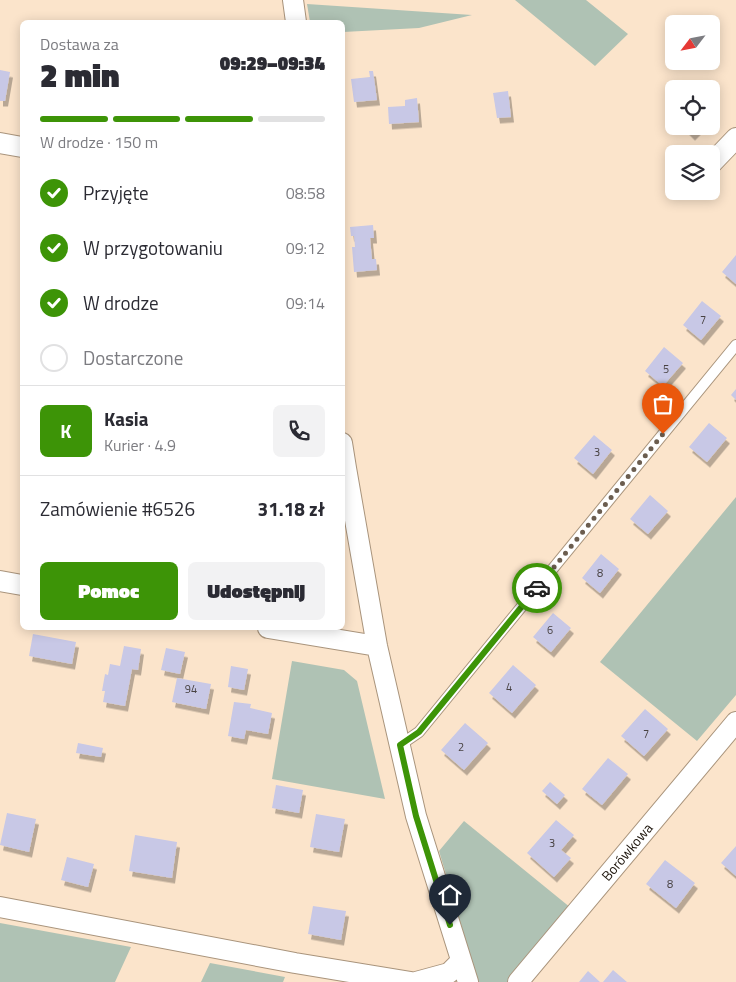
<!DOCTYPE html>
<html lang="pl">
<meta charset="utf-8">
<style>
body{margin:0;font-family:"Titillium Web",sans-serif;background:#f2f2f3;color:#2b2b33;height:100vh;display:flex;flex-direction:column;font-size:19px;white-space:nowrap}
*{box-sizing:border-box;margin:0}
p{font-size:16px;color:#7c7c81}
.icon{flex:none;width:28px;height:28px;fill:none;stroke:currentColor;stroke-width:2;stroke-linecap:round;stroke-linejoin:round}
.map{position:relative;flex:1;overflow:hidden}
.drawer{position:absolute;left:20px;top:20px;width:325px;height:610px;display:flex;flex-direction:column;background:#fff;border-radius:8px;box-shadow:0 2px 12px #0003}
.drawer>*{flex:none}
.needle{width:32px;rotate:238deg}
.buttons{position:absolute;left:665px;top:15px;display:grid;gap:10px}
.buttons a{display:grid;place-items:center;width:55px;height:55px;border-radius:8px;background:#fff;box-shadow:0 2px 12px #0003;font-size:25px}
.pin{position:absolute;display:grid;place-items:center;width:42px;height:42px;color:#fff;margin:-51px -21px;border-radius:50% 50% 50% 0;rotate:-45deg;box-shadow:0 0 5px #0007}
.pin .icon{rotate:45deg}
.courier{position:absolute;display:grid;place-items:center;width:50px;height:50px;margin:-25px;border:4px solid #3d9407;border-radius:50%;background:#fff;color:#222;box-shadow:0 1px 6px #0007}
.headline em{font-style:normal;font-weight:800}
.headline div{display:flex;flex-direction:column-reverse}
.headline{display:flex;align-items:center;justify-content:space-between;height:85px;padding:0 20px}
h1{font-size:32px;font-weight:800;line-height:38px}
.bar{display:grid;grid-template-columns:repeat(4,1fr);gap:8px 5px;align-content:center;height:60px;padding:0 20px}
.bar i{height:6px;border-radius:4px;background:#e1e1e2}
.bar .on{background:#3d9407}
.bar p{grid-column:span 4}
.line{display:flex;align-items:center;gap:12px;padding:0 20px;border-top:1px solid #e1e1e2}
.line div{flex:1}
.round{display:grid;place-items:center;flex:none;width:52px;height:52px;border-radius:8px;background:#f2f2f3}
ol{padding:0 20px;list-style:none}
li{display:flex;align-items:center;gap:15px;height:55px}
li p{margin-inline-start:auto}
li .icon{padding:5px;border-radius:50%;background:#3d9407;color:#fff;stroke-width:4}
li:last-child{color:#7c7c81}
li i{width:28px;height:28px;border:2px solid #e1e1e2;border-radius:50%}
.primary-button{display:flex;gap:10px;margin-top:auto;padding:10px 20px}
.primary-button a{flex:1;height:58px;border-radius:8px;background:#3d9407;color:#fff;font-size:20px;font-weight:800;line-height:58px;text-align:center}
.primary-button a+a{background:#f2f2f3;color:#2b2b33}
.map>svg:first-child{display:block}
.green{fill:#afc2b4}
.building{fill:#c8c8e6;filter:url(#shadow)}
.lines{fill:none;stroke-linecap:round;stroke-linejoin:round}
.lane-casing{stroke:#a9947c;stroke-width:12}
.street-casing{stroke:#a9947c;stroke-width:22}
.lane{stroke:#fff;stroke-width:10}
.street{stroke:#fff;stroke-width:20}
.done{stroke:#6b5d4f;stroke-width:5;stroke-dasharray:0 9}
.route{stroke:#3d9407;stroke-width:6}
.labels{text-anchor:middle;stroke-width:4;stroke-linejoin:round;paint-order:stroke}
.number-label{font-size:11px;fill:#484242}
.street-label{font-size:14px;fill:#1d150c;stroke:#fff}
</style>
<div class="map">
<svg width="736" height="982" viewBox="0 0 736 982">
<defs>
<filter id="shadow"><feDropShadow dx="3" dy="5.5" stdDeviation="0" flood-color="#0004"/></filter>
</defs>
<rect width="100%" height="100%" fill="#fbe4cb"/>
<path class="green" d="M515 0H586L628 34 595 66Z
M307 4 472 15 419 28 343 32 342 22H310Z
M736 497V695L697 741 600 662Z
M292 661 344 670 357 681 385 799 272 779Z
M464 821 571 908 509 982H478L439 851Z
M0 923 131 947 115 982H0Z
M210 963 285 977 283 982H201Z"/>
<path class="building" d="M0 70 10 72 5 101H0Z
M369 71H373L377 100 354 102 351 79 370 77Z
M508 91 511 117 497 118 493 93Z
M417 98 419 122 389 124 388 107 405 106V100Z
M683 126H701L692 135Z
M373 225 374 238H370L372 259H376L377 270 354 272 352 247H355L354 236H351L350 227Z
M736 255V284L722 272Z
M702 301 721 316 701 340 683 325Z
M664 347 683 363 663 386 645 371Z
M736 389V400L731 395Z
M709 423 727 438 707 462 689 447Z
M594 435 612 450 593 474 574 458Z
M650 495 668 511 648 534 630 519Z
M601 554 619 569 600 593 582 578Z
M553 613 571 628 551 652 533 637Z
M33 634 76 642 72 664 29 656Z
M124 646 141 649 138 670 132 669 125 706 103 702 105 691H102L105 674 108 675 110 664 120 666Z
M166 648 185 652 180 674 161 670Z
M513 665 536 685 512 713 489 693Z
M231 666 248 669 244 690 228 687Z
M177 678 211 684 206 709 172 702Z
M234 702 251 704 250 708 272 713 268 734 246 730 244 739 228 736Z
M645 709 668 729 644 756 621 736Z
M465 723 488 743 464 770 441 750Z
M78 743 103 748 101 757 76 753Z
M608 758 628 774 602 805 582 789Z
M550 782 565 795 557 804 542 791Z
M276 785 303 790 299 813 272 808Z
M7 813 36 819 29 852 0 845Z
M316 814 345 819 339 852 310 847Z
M556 820 574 835 561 850 571 858 554 877 527 853Z
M135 835 177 842 172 878 129 871Z
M736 846V876L721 863Z
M67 857 94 864 88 887 61 880Z
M665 860 695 883 676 908 646 884Z
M313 906 346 911 341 940 308 934Z
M613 970 627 982H603Z
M588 971 600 982H579Z"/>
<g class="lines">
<defs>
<path id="lane" d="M400 745 419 732 736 345"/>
<path id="street" d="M293 0 296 22
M0 143 22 147
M711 164 736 138
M342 443 346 468 377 646 416 816 468 982
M0 581 22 585
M268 628 377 646
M0 907 295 963 411 982
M416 982 449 973 461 961
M518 982 736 722"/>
</defs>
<use href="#lane" class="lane-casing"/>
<use href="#street" class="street-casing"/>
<use href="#lane" class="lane"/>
<use href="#street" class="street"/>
</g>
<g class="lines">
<path class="done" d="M537 588 663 434"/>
<path class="route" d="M450 925 416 816 400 745 419 732 537 588"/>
</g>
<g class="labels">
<g class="number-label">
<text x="703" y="324">7</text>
<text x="666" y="373">5</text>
<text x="597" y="456">3</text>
<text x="600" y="577">8</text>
<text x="550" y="634">6</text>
<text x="509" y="691">4</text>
<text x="191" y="693">94</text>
<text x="646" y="738">7</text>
<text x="461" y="751">2</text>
<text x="552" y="847">3</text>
<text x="670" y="888">8</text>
</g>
<g class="street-label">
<text transform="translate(627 852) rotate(-50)" y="5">Borówkowa</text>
</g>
</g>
</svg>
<div class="buttons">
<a><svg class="needle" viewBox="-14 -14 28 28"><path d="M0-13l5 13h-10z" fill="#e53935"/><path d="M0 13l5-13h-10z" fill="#7c7c81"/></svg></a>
<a><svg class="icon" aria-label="locate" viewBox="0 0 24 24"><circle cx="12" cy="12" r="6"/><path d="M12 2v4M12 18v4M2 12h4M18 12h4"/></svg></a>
<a><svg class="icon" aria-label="layers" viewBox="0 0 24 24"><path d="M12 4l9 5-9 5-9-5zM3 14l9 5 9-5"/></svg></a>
</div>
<div class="pin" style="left:663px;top:434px;background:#ea580c"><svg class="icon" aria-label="bag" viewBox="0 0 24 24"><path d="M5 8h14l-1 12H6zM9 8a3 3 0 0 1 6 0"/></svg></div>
<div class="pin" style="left:450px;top:925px;background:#1f2937"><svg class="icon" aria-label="home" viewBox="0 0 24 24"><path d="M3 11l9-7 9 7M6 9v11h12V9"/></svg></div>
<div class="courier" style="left:537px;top:588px"><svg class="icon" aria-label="car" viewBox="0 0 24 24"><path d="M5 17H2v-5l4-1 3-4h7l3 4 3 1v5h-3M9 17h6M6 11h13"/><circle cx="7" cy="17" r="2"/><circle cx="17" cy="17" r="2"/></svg></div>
<section class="drawer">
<div class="headline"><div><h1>2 min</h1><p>Dostawa za</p></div><em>09:29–09:34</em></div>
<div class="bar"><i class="on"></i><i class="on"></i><i class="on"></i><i></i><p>W drodze · 150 m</p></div>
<ol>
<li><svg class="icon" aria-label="check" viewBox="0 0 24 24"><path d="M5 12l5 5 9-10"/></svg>Przyjęte<p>08:58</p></li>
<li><svg class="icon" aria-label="check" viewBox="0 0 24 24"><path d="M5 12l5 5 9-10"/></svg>W przygotowaniu<p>09:12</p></li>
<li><svg class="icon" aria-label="check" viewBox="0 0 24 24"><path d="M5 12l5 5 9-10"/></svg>W drodze<p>09:14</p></li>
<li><i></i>Dostarczone</li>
</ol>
<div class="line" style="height:90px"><b class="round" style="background:#3d9407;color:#fff">K</b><div><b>Kasia</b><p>Kurier · 4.9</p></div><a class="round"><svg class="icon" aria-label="phone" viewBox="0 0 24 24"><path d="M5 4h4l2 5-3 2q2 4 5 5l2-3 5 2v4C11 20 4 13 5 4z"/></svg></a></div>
<div class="line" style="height:65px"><div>Zamówienie #6526</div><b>31.18 zł</b></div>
<div class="primary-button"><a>Pomoc</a><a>Udostępnij</a></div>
</section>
</div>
